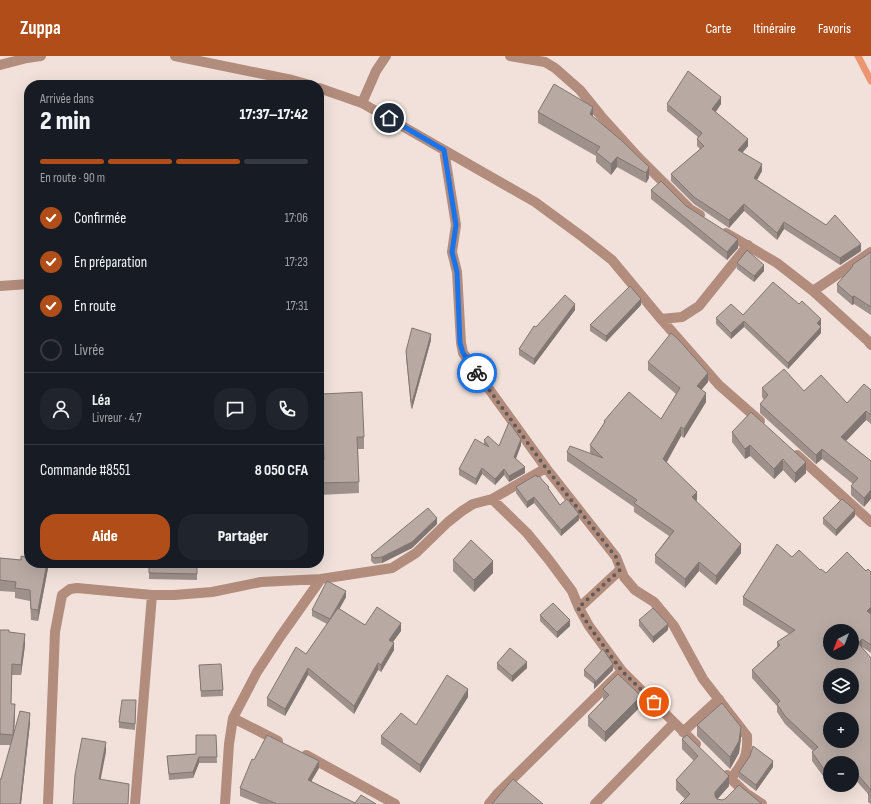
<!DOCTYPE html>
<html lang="fr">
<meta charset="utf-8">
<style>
body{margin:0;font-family:"Sofia Sans Condensed",sans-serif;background:#20242c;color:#f1f3f6;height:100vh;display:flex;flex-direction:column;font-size:15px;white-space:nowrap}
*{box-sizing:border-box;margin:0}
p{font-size:13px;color:#9ea1a6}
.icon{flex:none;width:22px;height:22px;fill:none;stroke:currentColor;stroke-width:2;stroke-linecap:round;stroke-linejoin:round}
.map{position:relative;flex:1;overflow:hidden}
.details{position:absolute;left:24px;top:24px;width:300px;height:488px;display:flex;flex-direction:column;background:#171b24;border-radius:16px;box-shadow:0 4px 16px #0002}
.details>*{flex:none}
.needle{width:26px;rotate:222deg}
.controls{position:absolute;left:823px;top:568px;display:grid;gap:8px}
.controls a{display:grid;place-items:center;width:36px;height:36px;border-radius:50%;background:#171b24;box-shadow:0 4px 16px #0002;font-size:20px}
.pin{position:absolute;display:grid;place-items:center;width:34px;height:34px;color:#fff;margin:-17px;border:2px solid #fff;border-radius:50%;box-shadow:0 1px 4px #0007}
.courier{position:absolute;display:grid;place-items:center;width:40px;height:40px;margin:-20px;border:3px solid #1a73e8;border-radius:50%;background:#fff;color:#222;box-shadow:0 1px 5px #0007}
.overview em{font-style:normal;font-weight:800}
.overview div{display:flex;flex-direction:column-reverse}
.overview{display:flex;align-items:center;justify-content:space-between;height:68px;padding:0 16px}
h1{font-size:26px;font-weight:800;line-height:30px}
.bar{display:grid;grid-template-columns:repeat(4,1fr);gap:6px 4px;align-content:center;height:48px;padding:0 16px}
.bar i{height:5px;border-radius:3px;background:#363941}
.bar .current{background:#b04d18}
.bar p{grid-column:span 4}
.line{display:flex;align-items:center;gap:10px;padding:0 16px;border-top:1px solid #363941}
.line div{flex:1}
.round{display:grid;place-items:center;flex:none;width:42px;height:42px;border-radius:16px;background:#20242c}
ol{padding:0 16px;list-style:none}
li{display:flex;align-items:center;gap:12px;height:44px}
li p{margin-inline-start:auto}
li .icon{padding:4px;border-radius:50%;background:#b04d18;color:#fff;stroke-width:4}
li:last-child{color:#9ea1a6}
li i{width:22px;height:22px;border:2px solid #363941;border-radius:50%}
.action{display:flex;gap:8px;margin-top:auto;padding:8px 16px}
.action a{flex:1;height:46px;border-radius:16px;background:#b04d18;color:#fff;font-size:16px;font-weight:800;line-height:46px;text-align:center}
.action a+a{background:#20242c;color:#f1f3f6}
header{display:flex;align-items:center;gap:24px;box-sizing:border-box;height:56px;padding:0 20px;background:#b04d18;color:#fff}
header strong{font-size:19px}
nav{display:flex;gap:22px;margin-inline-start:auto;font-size:14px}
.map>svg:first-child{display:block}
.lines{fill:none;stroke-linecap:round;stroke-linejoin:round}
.stream{stroke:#ec9671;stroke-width:7}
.minor{stroke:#b28c7c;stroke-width:10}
.wall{fill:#9e918c}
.shaded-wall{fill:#817672}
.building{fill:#b8a9a3;stroke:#817672;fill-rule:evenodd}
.done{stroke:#645b57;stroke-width:4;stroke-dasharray:0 7.2}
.route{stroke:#1a73e8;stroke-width:5}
</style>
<header>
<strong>Zuppa</strong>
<nav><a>Carte</a><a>Itinéraire</a><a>Favoris</a></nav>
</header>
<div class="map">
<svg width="871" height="748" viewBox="0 0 871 748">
<rect width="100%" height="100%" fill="#f1e1da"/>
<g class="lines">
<path class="stream" d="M858 0 871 25"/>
<path class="minor" d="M175 0 292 24 310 29
M510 0 545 6 555 12 580 34 601 60 638 101 690 153 700 159
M0 9 27 2 41 0
M319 32 362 47 535 146 584 182 612 204 661 263 719 329 760 365
M362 47 376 15 386 0
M726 177 777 207 813 235 871 196
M0 230 29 228
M813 235 867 284 871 289
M661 263 682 261 699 250 748 189
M797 399 871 466
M546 412 616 501 624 521 635 534 654 546 674 570 703 623 747 680C748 702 743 706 731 723
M579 552 620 514
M622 615 696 688
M233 662 278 685
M683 676 719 643
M306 699 395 748
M727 719 747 738 762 748
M48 748 55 576 62 539 70 533 77 532 152 539H174L212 536 261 526 321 523 392 512 416 497 448 466 462 455 473 448 492 443 546 412 463 297 461 287 457 216 452 196 456 169 444 94
M135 748 152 539
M225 748 229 688 233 662 257 616 280 581 321 523
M489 748 498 737 622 615 589 570 579 552 572 535 549 504 527 477 492 443
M595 748 674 667"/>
</g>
<path class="wall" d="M667 48H721L716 56 748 90 742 97 762 115 757 124 861 195 840 209 784 173 777 184 744 155 729 172 694 148 671 125V118L700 93 697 90V83L698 81 667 55Z
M538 56 593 61 621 84 649 122 646 127 617 111 611 119 596 106V100L538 67Z
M651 134 686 150 738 192 727 204 651 143Z
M871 196V259L854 248 852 249 837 236V228L852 211V209Z
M737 207 764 215 754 226 737 213Z
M641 249 606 286 590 275V269Z
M575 254 534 309 519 299V293L536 271Z
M743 259 821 269 820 270 821 277 788 313 744 271 731 283 716 268V262Z
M431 284 412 353 411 352 406 301V295Z
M648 306 708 326 701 334 706 346 684 382 681 380 667 406 696 445 741 497 716 529 699 515 685 532 655 507V499L669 480 634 456V451L567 405V396L590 397V389L604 367V365L661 363 676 338 648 314Z
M762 332 804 335 847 347 871 334V368L866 364 846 385 871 405 864 451 851 439V430L853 428 822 403 816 408 760 357V348L764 344 762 341Z
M322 338 364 381V393H358L359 437 319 439V405L324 404Z
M732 376 806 417 795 427 783 414 774 423 750 400 745 403 732 386Z
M484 384 499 390 521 389 516 403 525 417 509 426 504 419 495 429 482 418 476 429 459 419V413L484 388Z
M516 431 549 434 560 449 579 464 561 480 534 447 527 452 516 437Z
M27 450 29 507H49L38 565 31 564 30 545 15 542V536L0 535V502L21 504 28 501Z
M855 460 836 480 823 468V462Z
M437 468 412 492 382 507 374 508 371 505V499Z
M792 501 820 514 826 517 866 515 871 516V597L862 591V592L871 602V748L868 746V738L852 720V707H830V720L826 724 812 705V696L813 695 785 668 777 656V650L752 622V614L777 591V586L789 578 743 549V541Z
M453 504 493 517 474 536 453 515Z
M149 507H197V524L149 523Z
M346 541 339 553 365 569 401 575 393 586 394 594 381 616 378 614 354 658 308 619 285 660 267 650V642L306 598 327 568 312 560V554Z
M540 559 570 570 557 582 540 565Z
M639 564 668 574 653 587 639 570Z
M0 574 9 576 25 589 21 619H12L11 648 15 659 14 679 30 667 21 748H0L1 723 11 689H0Z
M497 607 527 612 512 626 497 613Z
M199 609 223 634V640L201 641Z
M584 614H613L594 633V628L584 620Z
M603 633 641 650 605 686 588 670V660L604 643H603Z
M468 641 420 717 381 688V680L416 669Z
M136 650 135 674 119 672V666Z
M697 669 741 682 739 697 730 713 697 680Z
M216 679 217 707H199L193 722 169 724 167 700 196 698Z
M682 683 729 730 717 743 722 744 762 748 685 743 676 734V724L694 705 682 693Z
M750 700 773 711 756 735 739 722V716Z
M254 704 319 712 311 725 355 747 376 748H260L240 740V732Z"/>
<path class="shaded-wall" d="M721 41V48L712 60V53Z
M593 51V62L590 58Z
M748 83V90L738 102V94Z
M617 101V111L611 119V108Z
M762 108V115L754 129V122Z
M649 111V122L646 127V117Z
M744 148V155L729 172V164Z
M784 166V173L777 184V177Z
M738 183V192L727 204V196Z
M861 188V195L840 209V202Z
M764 209V215L754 226V220Z
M854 240V248L852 249V241Z
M641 243V249L606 286V280Z
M575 248V254L534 309V303Z
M821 263V269L817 273V267Z
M744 265V271L731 283V277Z
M821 271V277L788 313V307Z
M431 278V284L412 353V347Z
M708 317V326L697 339V330Z
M706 337V346L684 382V373Z
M866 355V364L841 390V381Z
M681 371V380L663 412V403Z
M521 383V389L514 407V401Z
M750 389V400L745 403V393Z
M822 393V403L816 408V399Z
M783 403V414L774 423V413Z
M806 406V417L795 427V417Z
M525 411V417L509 426V420Z
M482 412V418L476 429V423Z
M504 413V419L495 429V423Z
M871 434V443L864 451V442Z
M697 436V444L692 450V441Z
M534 441V447L527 452V446Z
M855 454V460L836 480V474Z
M579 458V464L561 480V474Z
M437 462V468L412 492 382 507V501Z
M741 488V497L716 529V520Z
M493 505V517L474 536V524Z
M699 506V515L685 532V523Z
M47 507H49L38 565V554Z
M346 535V541L330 570V564Z
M871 551V559L867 555Z
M570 564V570L557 582V576Z
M401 567V575L389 591V584Z
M668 568V574L653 587V581Z
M25 578V589L21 619V609Z
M862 583V591L858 596V587Z
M394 587V594L381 616V609Z
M527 606V612L512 626V620Z
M378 607V614L354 658V650Z
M613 608V614L594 633V627Z
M308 612V619L285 660V653Z
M468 633V641L420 717V709Z
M641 640V650L605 686V676Z
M15 648V659L13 690V679Z
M30 657V667L21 748H20Z
M741 671V682L739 697 730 713V701Z
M106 686V696L99 732V723Z
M199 701V707L193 722V716Z
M844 702V707H840Z
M319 705V712L308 731V724Z
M773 705V711L756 735V729Z
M830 712V720L826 724V716Z
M729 720V730L715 746V736Z"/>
<path class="building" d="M688 15 721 41 712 53 748 83 738 94 762 108 754 122 826 169 835 159 861 188 840 202 784 166 777 177 744 148 729 164 694 141 671 118 704 90 697 83 702 77 667 48Z
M554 28 593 51 590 58 621 84 649 111 646 117 617 101 611 108 596 96 600 91 538 56Z
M661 125 686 150 738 183 727 196 651 134Z
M747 194 764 209 754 220 737 207Z
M871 196V251L854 240 852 241 837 228 853 210 852 209Z
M773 226 799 248 802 245 821 263 817 267 821 271 788 307 744 265 731 277 716 262 731 248 743 259Z
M630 230 641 243 606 280 590 269Z
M565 239 575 248 534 303 519 293 534 270 536 271Z
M412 272 431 278 412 347 411 346 406 295Z
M671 277 678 283 708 317 697 330 706 337 684 373 681 371 663 403 697 436 692 441 741 488 716 520 699 506 685 523 655 499 674 475 634 447 637 444 567 396 570 390 603 402 590 389 605 366 604 365 629 336 661 363 680 332 648 306Z
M784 313 804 335 821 319 847 347 864 328 871 334V359L866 355 841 381 871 405V434L864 442 851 430 858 422 822 393 816 399 760 348 768 339 762 332Z
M362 336 364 381H357L359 426 319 427V405L324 404 322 338Z
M751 356 806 406 795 417 783 403 774 413 750 389 745 393 732 376Z
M509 366 521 383 514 401 525 411 509 420 504 413 495 423 482 412 476 423 459 413 475 383 489 391 484 384 488 380 499 390Z
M536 419 537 421 539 420 544 426 549 431 548 432 560 449 567 443 579 458 561 474 534 441 527 446 516 431Z
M842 443 855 454 836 474 823 462Z
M27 450H29V507H47L38 554 31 553 30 534 15 532 16 526 0 524V502L21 504V500L29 502Z
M428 452 437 462 412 486 382 501 374 502 371 499Z
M471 484 493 505 474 524 453 504Z
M777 488 792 501 799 494 820 514 821 513 826 517 847 496 866 515 868 513 871 516V551L867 555 871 558V589L862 583 858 587 871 602V740L868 738 871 734 852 712V707H848L844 702 840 707H836V706L835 707H830V712L826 716 812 696 818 691 785 660 777 648 780 645 752 614 780 589 777 586 795 574 743 541ZM830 575H852V597H830ZM830 619H852V641H830ZM830 663H852V685H830Z
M149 507H197V518L149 517Z
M327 525 346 535 330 563 312 554Z
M553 547 570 564 557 576 540 559Z
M377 551 401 567 389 584 394 587 381 609 378 607 354 650 308 612 285 653 267 642 296 591 306 598 338 552 365 569Z
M653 552 668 568 653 581 639 564Z
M0 574H9V576L25 578 21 609 12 608 11 648H15L13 679 0 678Z
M510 592 527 606 512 620 497 607Z
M603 593 613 608 594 627V626L595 624 584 614Z
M221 608 223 634 201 635 199 609Z
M618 618 641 640 605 676 588 660 609 639 603 633Z
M447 619 468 633 420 709 381 680 401 657 416 669Z
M122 644H136L135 668 119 666Z
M722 647 741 671 739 685 730 701 697 669Z
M20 655 30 657 20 748H0V723H1Z
M196 679H216L217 701H199L193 716 169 718 167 700 196 698Z
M267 679 319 705 308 724 355 747 361 739 376 748H277L240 732 252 703 254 704Z
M687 679 729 720 715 736V740L717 743 722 744 725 743 739 729 762 748H680L690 738 676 724 698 700 682 683Z
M82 682 106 686 99 723 129 728 128 748H73L75 719Z
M753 690 773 705 756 729 739 716 750 700Z
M513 723 543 748H492Z"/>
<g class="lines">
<path class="done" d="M477 317 546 412 616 501 620 514 578 552 589 570 622 615 654 646"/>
<path class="route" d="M389 62 444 94 456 169 452 196 457 216 460 287 463 297 477 317"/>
</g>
</svg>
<div class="controls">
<a><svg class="needle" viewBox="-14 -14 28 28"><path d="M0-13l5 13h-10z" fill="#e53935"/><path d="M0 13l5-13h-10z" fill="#9ea1a6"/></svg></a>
<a><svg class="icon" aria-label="layers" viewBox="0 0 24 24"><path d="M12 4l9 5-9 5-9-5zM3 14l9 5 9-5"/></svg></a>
<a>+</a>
<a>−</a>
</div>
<div class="pin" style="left:654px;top:646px;background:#ea580c"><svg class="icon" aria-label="bag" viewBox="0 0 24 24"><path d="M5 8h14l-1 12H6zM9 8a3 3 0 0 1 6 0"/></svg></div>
<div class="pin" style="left:389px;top:62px;background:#1f2937"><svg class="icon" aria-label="home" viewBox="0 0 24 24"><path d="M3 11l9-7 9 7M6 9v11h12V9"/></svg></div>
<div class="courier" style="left:477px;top:317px"><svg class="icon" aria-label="bike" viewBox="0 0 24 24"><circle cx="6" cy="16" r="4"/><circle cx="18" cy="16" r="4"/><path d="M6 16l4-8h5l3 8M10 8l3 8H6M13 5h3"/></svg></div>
<section class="details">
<div class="overview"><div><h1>2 min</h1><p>Arrivée dans</p></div><em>17:37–17:42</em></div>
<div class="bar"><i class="current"></i><i class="current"></i><i class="current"></i><i></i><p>En route · 90 m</p></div>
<ol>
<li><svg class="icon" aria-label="check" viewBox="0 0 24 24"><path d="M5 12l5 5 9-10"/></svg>Confirmée<p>17:06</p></li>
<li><svg class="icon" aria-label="check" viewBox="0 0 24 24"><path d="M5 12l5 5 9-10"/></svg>En préparation<p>17:23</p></li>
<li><svg class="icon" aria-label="check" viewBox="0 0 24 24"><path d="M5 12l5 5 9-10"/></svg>En route<p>17:31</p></li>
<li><i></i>Livrée</li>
</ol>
<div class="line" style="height:72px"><a class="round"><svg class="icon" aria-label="person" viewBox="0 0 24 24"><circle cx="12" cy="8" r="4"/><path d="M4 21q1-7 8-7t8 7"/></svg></a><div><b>Léa</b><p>Livreur · 4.7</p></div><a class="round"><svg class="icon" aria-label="chat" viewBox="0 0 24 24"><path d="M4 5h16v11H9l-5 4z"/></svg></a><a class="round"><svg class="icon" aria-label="phone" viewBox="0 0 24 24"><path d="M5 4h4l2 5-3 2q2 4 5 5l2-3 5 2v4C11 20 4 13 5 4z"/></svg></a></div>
<div class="line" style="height:52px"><div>Commande #8551</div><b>8 050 CFA</b></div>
<div class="action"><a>Aide</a><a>Partager</a></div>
</section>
</div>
